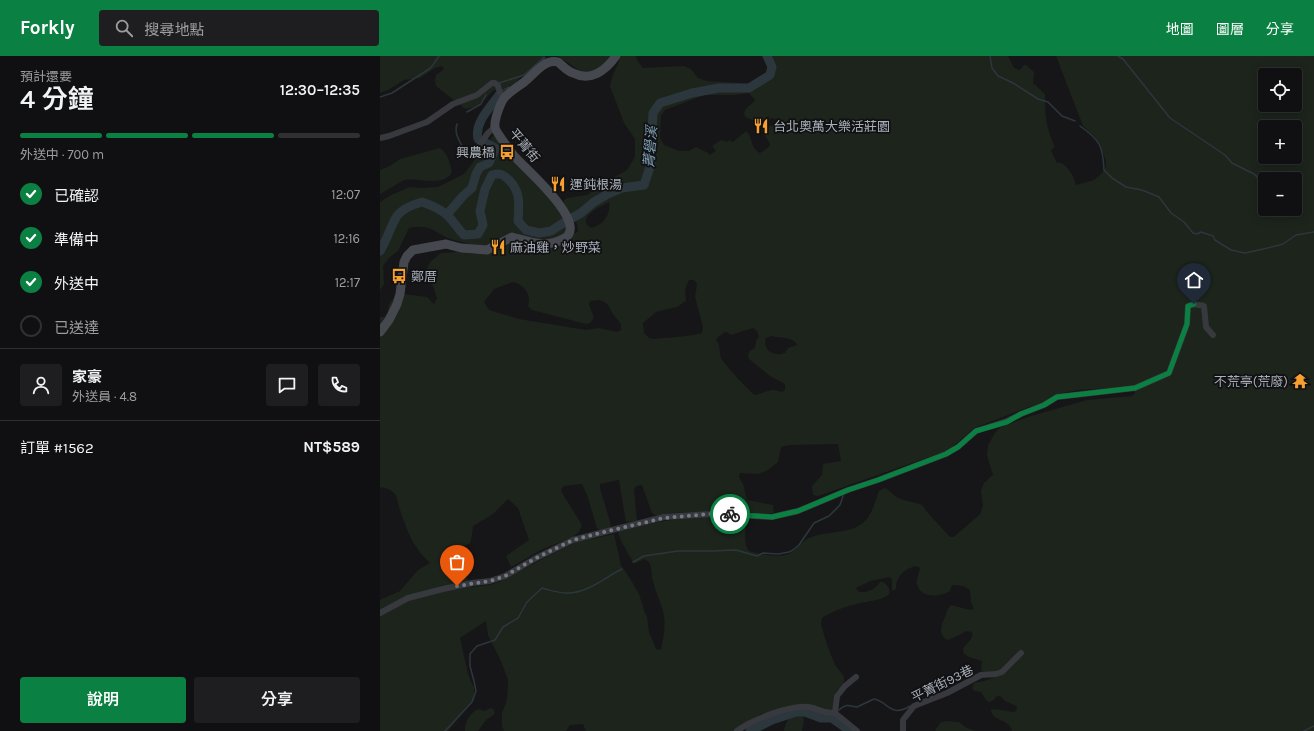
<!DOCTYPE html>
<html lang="zh-TW">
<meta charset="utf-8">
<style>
body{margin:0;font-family:Karla,"Noto Sans TC",sans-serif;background:#1e1e20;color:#f1f3f6;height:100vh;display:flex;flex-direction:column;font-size:15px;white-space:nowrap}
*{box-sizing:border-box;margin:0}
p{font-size:13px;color:#9c9d9f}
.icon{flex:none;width:22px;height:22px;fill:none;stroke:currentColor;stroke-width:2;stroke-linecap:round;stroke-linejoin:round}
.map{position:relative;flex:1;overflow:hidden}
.details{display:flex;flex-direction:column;background:#101012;width:380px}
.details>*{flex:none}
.tools{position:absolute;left:878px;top:12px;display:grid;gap:8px}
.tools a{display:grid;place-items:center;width:44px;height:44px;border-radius:4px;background:#101012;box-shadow:0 2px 10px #0003,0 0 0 1px #303032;font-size:20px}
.pin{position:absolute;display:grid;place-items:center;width:34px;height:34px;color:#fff;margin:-41px -17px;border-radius:50% 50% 50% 0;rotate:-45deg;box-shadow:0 0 4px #0007}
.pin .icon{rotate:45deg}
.courier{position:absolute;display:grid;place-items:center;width:40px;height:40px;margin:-20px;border:3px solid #0b8043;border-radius:50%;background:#fff;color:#222;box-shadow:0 1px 5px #0007}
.overview em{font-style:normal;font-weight:600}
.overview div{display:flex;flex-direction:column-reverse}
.overview{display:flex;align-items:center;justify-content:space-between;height:68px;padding:0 20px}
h1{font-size:26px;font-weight:600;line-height:30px}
.bar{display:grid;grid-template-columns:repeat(4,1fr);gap:6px 4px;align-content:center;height:48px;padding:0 20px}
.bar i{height:5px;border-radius:3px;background:#303032}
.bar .active{background:#0b8043}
.bar p{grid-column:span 4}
.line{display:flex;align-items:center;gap:10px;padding:0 20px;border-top:1px solid #303032}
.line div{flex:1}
.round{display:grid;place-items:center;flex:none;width:42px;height:42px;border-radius:4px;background:#1e1e20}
ol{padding:0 20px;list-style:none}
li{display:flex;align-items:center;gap:12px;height:44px}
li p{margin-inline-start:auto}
li .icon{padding:4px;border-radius:50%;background:#0b8043;color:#fff;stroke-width:4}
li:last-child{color:#9c9d9f}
li i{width:22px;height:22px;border:2px solid #303032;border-radius:50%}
.action{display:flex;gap:8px;margin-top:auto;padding:8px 20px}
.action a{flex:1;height:46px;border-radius:4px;background:#0b8043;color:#fff;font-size:16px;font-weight:600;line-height:46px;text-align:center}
.action a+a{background:#1e1e20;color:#f1f3f6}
header{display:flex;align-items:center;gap:24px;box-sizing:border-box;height:56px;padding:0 20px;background:#0b8043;color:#fff}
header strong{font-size:19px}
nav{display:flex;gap:22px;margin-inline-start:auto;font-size:14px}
.search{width:280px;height:36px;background:#1e1e20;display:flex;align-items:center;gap:10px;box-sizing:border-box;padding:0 14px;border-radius:4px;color:#9c9d9f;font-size:15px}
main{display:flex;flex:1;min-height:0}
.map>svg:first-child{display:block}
.green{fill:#1c241c;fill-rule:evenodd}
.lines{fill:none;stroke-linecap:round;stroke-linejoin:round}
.stream{stroke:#2c373d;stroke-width:1.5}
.river{stroke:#2c373d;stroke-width:9}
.street{stroke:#37393e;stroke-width:6}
.secondary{stroke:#45484e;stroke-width:9}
.done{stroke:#757981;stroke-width:4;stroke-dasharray:0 7.2}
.route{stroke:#0b8043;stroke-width:5}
.labels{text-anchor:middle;stroke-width:3.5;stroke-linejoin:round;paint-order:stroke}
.poi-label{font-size:13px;fill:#a8afb9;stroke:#111113;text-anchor:start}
.street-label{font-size:13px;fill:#a8afb9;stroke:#111113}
.water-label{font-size:14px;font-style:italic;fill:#7ea1b5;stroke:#111113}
</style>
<header>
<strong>Forkly</strong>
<div class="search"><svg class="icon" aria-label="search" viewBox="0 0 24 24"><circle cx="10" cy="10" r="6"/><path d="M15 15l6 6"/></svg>搜尋地點</div>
<nav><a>地圖</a><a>圖層</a><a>分享</a></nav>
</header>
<main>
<section class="details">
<div class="overview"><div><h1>4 分鐘</h1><p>預計還要</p></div><em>12:30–12:35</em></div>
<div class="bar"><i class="active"></i><i class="active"></i><i class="active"></i><i></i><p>外送中 · 700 m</p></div>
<ol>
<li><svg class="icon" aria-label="check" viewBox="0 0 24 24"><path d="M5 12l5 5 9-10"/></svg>已確認<p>12:07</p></li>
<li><svg class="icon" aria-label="check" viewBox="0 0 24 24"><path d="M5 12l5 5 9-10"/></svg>準備中<p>12:16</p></li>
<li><svg class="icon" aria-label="check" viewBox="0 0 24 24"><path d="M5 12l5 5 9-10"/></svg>外送中<p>12:17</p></li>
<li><i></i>已送達</li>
</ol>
<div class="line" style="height:72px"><a class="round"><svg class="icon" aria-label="person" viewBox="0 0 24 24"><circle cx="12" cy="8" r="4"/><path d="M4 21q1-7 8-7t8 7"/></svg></a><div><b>家豪</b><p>外送員 · 4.8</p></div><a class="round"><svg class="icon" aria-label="chat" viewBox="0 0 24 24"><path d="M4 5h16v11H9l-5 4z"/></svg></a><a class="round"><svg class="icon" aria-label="phone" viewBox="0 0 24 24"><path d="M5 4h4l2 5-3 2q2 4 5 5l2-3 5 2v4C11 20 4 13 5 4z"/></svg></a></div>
<div class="line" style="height:52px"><div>訂單 #1562</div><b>NT$589</b></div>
<div class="action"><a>說明</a><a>分享</a></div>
</section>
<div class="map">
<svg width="934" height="675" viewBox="0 0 934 675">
<rect width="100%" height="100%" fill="#161618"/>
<path class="green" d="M0 0H164L135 27 120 35 114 34C105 42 99 52 85 53L56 30 55 24 56 19 64 13 62 10 55 12 40 22 24 24 8 34 0 37Z
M178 0H235L221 14 203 17Z
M241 0H256L257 4 263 12 304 10 311 13 318 22 327 25 359 27 371 30 392 20 394 15 389 0H628L634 12 640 14 644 9H646L654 16 653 27 665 38C665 60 666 72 675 91L671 94 677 107 680 106C689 112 693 118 696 129L714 124 721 118 726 111V105L720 89 714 80 703 70 676 0H934V675H632C629 662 612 666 611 654L614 653 634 656 637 654 636 650 625 645 620 640 615 641V643L609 646 606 644 601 636 594 635 592 632 594 627 604 625 613 622V620L602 617 601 613 602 605 589 601 584 598 583 593C586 586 594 584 592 576L586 575C580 579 574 582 567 584 558 578 561 569 565 561 567 556 567 553 571 549L590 554 594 553 591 546 590 534C585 530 580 529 572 529L570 535C561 541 540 543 537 528 536 523 539 518 540 512 534 507 521 516 518 523 516 526 516 530 516 533L514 534H512V524L510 521 490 525 476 532 479 536C488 537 495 533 500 526H503C507 528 512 535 508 539 503 544 484 546 477 548 466 550 451 556 442 562L441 568C444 580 451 602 457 612 460 616 465 619 464 625 463 631 455 634 454 640 453 646 456 651 452 655L432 650 400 655 381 658 363 668 354 675H206L203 668 190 669 186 675H124L122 670V657L127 644 128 624 121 605 108 579 106 565 80 582 88 618 94 632V644L68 675H0V544L20 535 38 514 50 507C32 490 28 477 20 454 18 449 18 441 14 437 10 433 6 432 0 431V261H4L8 257 9 248 14 242 24 238 47 241 54 248 57 242 47 213 50 206 61 197 76 196 93 198 99 197V191C89 187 84 187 74 184 56 179 52 167 29 172L18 195 9 202 3 210 4 228 0 234V146L11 139 30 131 38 132 58 131 84 118 112 81 114 79 167 136 193 177H196L198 175 197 168 184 147V144L187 142 207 139 223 128 228 126 236 120 247 114 255 101V83L244 67 230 30 232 22ZM885 19H915V49H885ZM369 37 375 44C373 48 369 49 366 53 358 64 378 65 385 65V64L393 62 394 63 399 62 400 67 387 71V74H382L390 88 389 91 380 97C370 92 373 81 366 75L353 86 349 84 348 86 341 84 332 90 336 95 330 99 328 97 316 91 309 95H299L284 89 280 82 281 60 285 54 324 39H355ZM885 71H915V101H885ZM885 123H915V153H885ZM229 146C231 159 223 169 211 172 195 162 221 150 229 146ZM309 224H314L317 228 315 241 323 271 322 277C316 280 283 282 274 283L269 282 264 277 263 267 276 256 297 251 306 245 305 233ZM133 226C144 229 152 238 148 250L152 254 206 268 210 267 214 262 209 248 210 245 218 244 223 245 228 249 233 258 241 268V274L237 276 219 272 206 274 139 263 109 254 104 246 114 233ZM373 272 377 275 379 280 376 285 375 292C371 294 369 295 368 299L369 303 390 320 405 328V334L402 336 395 334H391L375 339C370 336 342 306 341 302 339 295 341 290 336 284 338 281 343 276 347 276L351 279ZM391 280C399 282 415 281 417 289L408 292 405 297C394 301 382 294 386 282ZM731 332 754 334 755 337 752 340 707 344 651 360 621 371 615 377 608 389 607 400 613 419 604 427 601 435 603 450 600 458 574 481H570L548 457 542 449C534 446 525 445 518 442 513 439 510 434 505 432L499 435C495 445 492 460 483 467 468 479 444 474 427 483 419 488 415 497 405 499 394 501 380 498 369 495 362 486 367 472 366 462 323 455 281 465 239 475L238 477 241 485 254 508 264 503C274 507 270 516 273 525 275 535 280 545 283 555 286 567 284 581 281 593L279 594 276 593 269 576 267 560 265 557 259 538 251 524 241 509 234 478 197 486 172 498 119 526 110 529 91 531 75 495 90 487 92 479 93 470 113 458 128 443 138 452 149 484 126 500 131 511 163 493 193 481 199 476 202 469 181 435 183 430 202 428 207 439 217 472 220 474 230 472 231 469 220 432V428L239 424 246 466 257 465 254 434 256 430 262 429 272 457 275 459 279 460 291 457 351 455 388 458 394 457 393 449 367 444 363 428 359 421 360 417 378 418 388 414 398 406 401 391 409 389 458 388 461 405 443 408 442 419 432 430 433 439 438 440 569 394 594 372 649 351 665 346 678 338 699 334Z
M60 92C68 98 70 107 72 116 64 132 38 121 25 124 19 126 7 135 0 138V114L10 110 20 103Z
M111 652 114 654 115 658 106 664 98 675H85C85 665 89 658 98 653L104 655Z
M416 659 423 660 424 664 422 675H404C406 666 407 662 416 659Z
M565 665 579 666 585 671 595 675H555L560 667Z"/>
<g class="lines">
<path class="stream" d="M610 0 612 12 618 20 633 27 658 43 668 46 682 60 695 65
M738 0 743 3 790 62 845 99 852 107 874 118 882 126 884 136
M162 5 165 2
M120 28 119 27 144 19 164 1
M122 35 129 31
M0 41 12 37 49 13 53 9 59 0
M87 56 101 48 106 39
M77 68C73 80 83 88 86 99
M700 70C720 84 723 90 724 114L732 122 746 131 762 134 779 141 791 157 804 166 813 177 817 178 821 176 833 180 835 184 851 194 865 197 896 190 903 188 916 179 934 176
M253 506 264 500 298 495H332L356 494 377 500 383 497 398 498 409 496 413 494 419 489 434 467 449 460 460 449 463 440
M459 654C466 647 469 650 477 651L494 643C509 646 510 662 530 650
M452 662 454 660
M65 675 92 646 96 635 94 625 90 610V598L97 590 115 584 123 571 138 562 147 546 162 532C170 534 178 537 186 537 207 538 225 521 242 513
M924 675 934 670"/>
<path class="river" d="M67 159 70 155 83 140 92 132 96 118 100 111 109 107 114 96 115 92 98 83C94 67 110 52 119 39
M0 195C7 184 10 171 17 160 22 153 35 148 42 146 51 149 61 153 68 160 74 166 78 173 84 179L98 178 103 169 100 155 105 133 112 119C120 117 123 118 129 124 141 136 139 149 138 165L146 174 159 177 171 175 180 169 201 157 214 146 226 139 242 132 264 129 271 108 270 91 272 76 273 57 280 47 312 37 339 32H369L390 19 392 11 387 0
M370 675 392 664 416 656H425L441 662H452L470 675"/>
<path class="street" d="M0 82 9 80 47 66 73 48 97 39 112 27H115L118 30 120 37 124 40
M95 96 108 77 115 71
M0 557 28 542 63 533 92 527 110 525 125 520 156 502 193 484 224 476 284 461 330 458 392 461 418 455 468 434 498 424 566 398 578 391 596 375 627 365 641 358 664 349 677 341 755 332 789 317 807 268 808 250C813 247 819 249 824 250L826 271 833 279
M455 657 457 640 465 630 476 621
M357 675C372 664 409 649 428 651 439 652 442 658 455 657L477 675
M523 675V664L534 650 567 637 601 619 616 618 622 616 641 597"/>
<path class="secondary" d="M0 276 9 264 17 248 20 238 24 206 27 200 33 194 66 188 81 192 107 194 132 181C151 186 166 193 185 182 208 167 148 115 137 103 133 99 115 75 115 71 114 64 121 44 126 40 131 35 137 31 143 27 153 20 164 2 178 6 183 10 187 15 193 17 211 26 226 14 236 0"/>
</g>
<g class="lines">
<path class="done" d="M77 530 110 525 125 520 156 502 193 484 224 476 284 462 330 458H350"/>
<path class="route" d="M350 458 392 461 418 455 468 434 498 424 566 398 578 391 596 375 627 366 641 358 664 349 677 341 755 332 789 317 807 268 808 250 814 248"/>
</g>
<defs>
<symbol id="restaurant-bare" viewBox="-9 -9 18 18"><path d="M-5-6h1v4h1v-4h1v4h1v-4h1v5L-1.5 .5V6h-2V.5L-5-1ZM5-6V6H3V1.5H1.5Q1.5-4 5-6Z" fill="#f8a02f" stroke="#111113" stroke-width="2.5" paint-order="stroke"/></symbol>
<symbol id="bus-bare" viewBox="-9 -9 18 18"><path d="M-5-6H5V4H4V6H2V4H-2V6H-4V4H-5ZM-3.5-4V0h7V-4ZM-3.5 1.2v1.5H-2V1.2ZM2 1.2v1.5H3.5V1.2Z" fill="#f8a02f" stroke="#111113" stroke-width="2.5" paint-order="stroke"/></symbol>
<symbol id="temple-bare" viewBox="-9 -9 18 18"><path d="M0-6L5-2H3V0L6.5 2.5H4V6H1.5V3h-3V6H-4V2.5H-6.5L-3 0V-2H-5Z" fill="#f8a02f" stroke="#111113" stroke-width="2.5" paint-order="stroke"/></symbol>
</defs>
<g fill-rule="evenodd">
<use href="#restaurant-bare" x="370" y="59" width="22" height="22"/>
<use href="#bus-bare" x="116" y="85" width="22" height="22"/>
<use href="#restaurant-bare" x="167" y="117" width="22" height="22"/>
<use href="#restaurant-bare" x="107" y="180" width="22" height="22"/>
<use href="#bus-bare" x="8" y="209" width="22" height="22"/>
<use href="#temple-bare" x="909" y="314" width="22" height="22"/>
</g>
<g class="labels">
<g class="poi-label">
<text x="393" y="75">台北奧萬大樂活莊園</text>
<text x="115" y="101" text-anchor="end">興農橋</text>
<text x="190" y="133">運鈍根湯</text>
<text x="130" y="196">麻油雞，炒野菜</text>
<text x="31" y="225">鄭厝</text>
<text x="908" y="330" text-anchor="end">不荒亭(荒廢)</text>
</g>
<g class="street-label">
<text transform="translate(145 89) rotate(50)" y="5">平菁街</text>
<text transform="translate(562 627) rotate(-26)" y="5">平菁街93巷</text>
</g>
<g class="water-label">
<text transform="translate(270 91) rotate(-85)" y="5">菁礐溪</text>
</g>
</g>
</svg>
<div class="tools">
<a><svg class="icon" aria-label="locate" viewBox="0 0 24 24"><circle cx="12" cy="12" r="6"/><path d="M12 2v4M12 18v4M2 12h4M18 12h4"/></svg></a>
<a>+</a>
<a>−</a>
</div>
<div class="pin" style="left:77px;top:530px;background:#ea580c"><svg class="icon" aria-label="bag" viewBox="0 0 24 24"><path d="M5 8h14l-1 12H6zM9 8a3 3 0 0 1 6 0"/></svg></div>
<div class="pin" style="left:814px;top:248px;background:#1f2937"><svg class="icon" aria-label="home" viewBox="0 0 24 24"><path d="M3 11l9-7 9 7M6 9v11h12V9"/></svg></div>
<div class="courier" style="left:350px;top:458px"><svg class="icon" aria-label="bike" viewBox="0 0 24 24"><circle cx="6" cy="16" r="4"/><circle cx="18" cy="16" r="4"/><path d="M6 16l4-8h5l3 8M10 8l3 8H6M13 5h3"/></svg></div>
</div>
</main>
